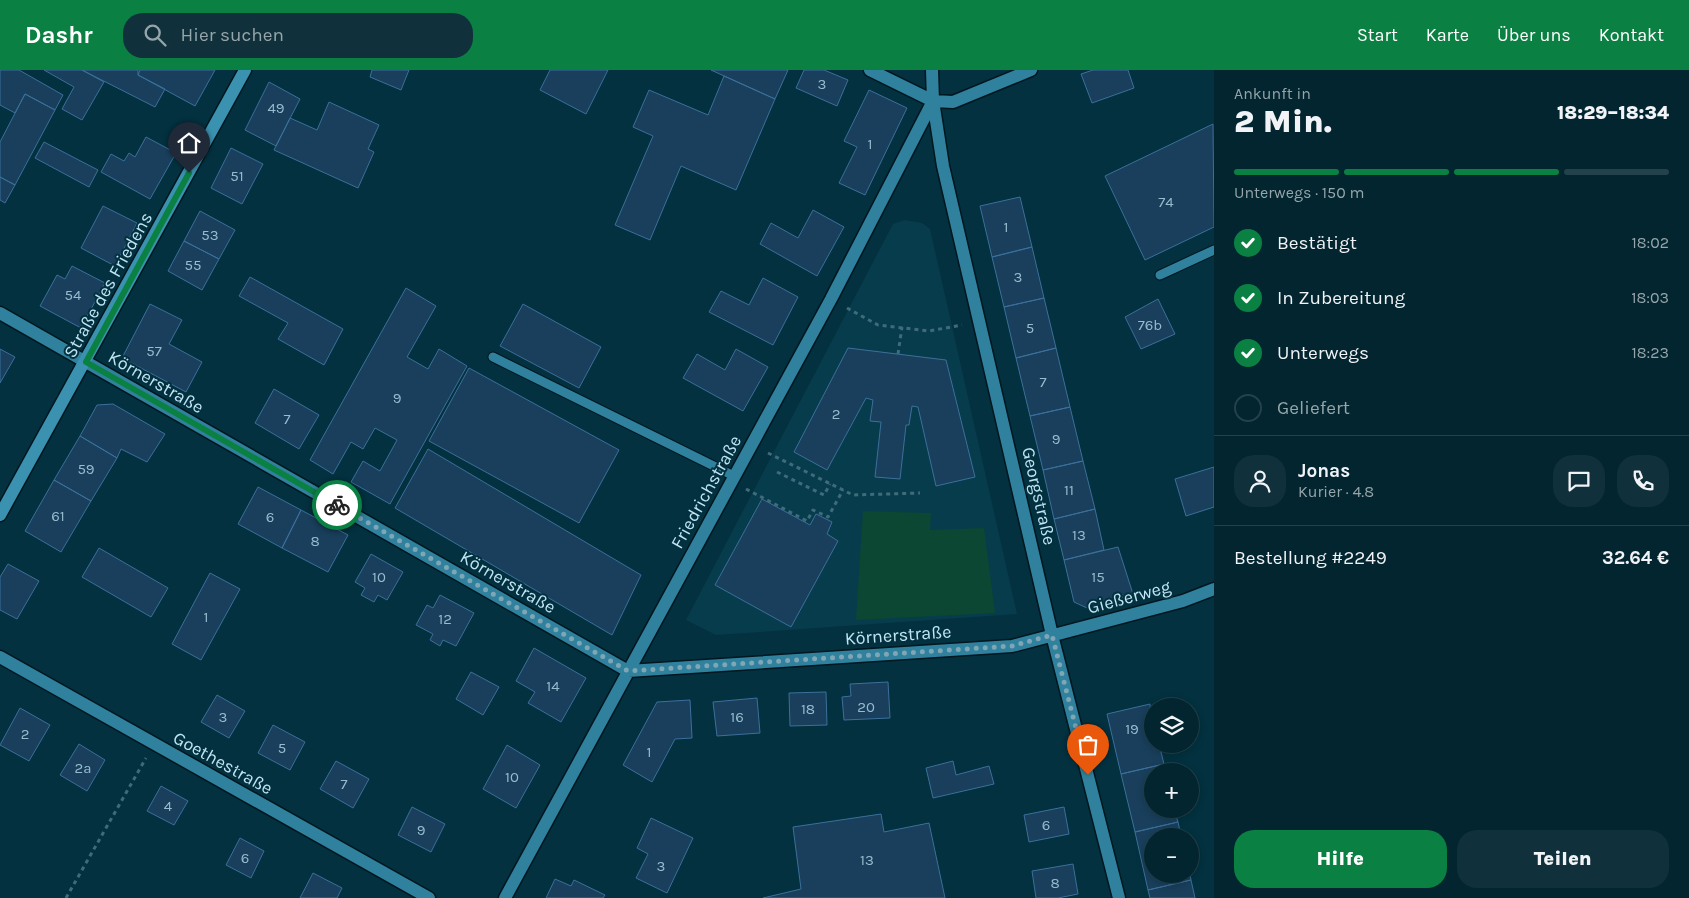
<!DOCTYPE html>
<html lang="de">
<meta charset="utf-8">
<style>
body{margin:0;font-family:Karla,sans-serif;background:#10313b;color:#f1f3f6;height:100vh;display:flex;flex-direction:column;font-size:19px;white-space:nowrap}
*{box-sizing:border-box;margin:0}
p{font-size:16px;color:#96a5aa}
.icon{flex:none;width:28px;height:28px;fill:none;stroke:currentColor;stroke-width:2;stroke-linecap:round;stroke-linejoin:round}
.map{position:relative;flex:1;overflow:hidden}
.panel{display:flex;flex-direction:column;background:#02252f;width:475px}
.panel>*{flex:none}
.controls{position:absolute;left:1144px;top:628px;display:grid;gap:10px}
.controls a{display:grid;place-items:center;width:55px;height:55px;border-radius:50%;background:#02252f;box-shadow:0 2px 8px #0003,0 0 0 1px #23424b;font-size:25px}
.pin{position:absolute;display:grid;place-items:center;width:42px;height:42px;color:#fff;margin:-51px -21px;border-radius:50% 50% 50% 0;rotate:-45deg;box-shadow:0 0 5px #0007}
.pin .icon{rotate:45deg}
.courier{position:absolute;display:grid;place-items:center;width:50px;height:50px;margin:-25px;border:4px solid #0b8043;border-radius:50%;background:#fff;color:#222;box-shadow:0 1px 6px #0007}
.summary em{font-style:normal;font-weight:800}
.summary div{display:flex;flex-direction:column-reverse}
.summary{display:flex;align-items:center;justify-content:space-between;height:85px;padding:0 20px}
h1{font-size:32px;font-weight:800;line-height:38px}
.bar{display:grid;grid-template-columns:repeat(4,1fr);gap:8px 5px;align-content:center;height:60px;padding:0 20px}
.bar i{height:6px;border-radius:4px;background:#23424b}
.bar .selected{background:#0b8043}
.bar p{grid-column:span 4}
.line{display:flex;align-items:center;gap:12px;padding:0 20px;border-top:1px solid #23424b}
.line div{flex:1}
.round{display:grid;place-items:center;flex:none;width:52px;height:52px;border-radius:20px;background:#10313b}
ol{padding:0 20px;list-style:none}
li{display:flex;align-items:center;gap:15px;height:55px}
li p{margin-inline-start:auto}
li .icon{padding:5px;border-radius:50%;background:#0b8043;color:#fff;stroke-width:4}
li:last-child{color:#96a5aa}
li i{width:28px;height:28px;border:2px solid #23424b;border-radius:50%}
.cta{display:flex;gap:10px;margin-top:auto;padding:10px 20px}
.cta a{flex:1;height:58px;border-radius:20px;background:#0b8043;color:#fff;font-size:20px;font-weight:800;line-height:58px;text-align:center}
.cta a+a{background:#10313b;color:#f1f3f6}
header{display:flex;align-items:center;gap:30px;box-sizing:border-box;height:70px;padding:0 25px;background:#0b8043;color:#fff}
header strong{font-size:24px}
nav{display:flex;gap:28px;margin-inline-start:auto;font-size:18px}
.search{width:350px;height:45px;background:#10313b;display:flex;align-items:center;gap:12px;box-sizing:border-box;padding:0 18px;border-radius:20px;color:#96a5aa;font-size:19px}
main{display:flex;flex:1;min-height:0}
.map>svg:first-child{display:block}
.built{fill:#073c4d}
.green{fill:#0b4732}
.building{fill:#193f5c;stroke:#3b709b}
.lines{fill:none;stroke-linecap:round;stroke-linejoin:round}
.lane-casing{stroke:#001720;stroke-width:11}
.street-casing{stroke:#001720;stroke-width:15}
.secondary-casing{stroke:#001720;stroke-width:15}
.path{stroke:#406b7a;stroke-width:3;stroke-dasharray:4 4;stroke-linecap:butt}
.lane{stroke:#30819d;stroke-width:9}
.street{stroke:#30819d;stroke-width:12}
.secondary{stroke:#3a92b0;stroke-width:12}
.done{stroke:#7ea6b5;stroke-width:5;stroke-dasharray:0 9}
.route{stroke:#0b8043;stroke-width:6}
.labels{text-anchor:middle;stroke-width:4;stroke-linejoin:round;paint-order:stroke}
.number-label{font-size:15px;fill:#96bcce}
.street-label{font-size:18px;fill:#c0e5f4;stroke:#03313f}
</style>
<header>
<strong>Dashr</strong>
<div class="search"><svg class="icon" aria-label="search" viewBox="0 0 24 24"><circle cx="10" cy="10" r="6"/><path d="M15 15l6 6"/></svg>Hier suchen</div>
<nav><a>Start</a><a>Karte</a><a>Über uns</a><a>Kontakt</a></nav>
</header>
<main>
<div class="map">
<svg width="1214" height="828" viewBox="0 0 1214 828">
<rect width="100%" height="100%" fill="#03313f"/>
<path class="built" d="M905 150 922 153 930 159 1017 544 716 565 686 550 893 154Z"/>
<path class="green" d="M863 441 931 443 930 460 984 458 995 543 856 550Z"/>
<path class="building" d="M0 0H19L63 25 55 40 25 24 15 43 0 35Z
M44 0H82L104 12 82 50 62 39 74 17Z
M82 0H138V5L165 19 155 37Z
M215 0 195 36 138 5 140 0Z
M372 0H409L401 20 370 7Z
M550 0H608L586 44 540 20Z
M711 0H788L775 29Z
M804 0H824L848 10 837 36 796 18Z
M1093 0H1128L1134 18 1092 33 1081 4Z
M724 6 775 29 736 120 681 96 650 170 615 155 653 66 633 57 649 20 708 45Z
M269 12 300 29 276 76 245 60Z
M869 20 907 38 865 125 839 113 857 77 844 71Z
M25 24 55 40 15 115 0 107V72Z
M329 32 379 55 368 79 374 82 358 118 274 80 290 48 317 60Z
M1213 54 1214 157 1145 190 1105 106Z
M146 67 176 83 150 129 101 102 111 84 124 91 129 83 135 87Z
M44 72 98 100 89 117 35 88Z
M231 78 263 94 242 134 211 118Z
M0 107 15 115 5 133 0 130Z
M1020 127 1032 177 992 187 980 136Z
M103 136 137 153 115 196 81 178Z
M813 140 844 157 817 206 760 174 771 153 798 168Z
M200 141 235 160 219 189 184 171Z
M184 171 219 189 202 220 168 201Z
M1032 177 1044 228 1004 237 992 187Z
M72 196 105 213 81 258 40 236 57 205 65 209Z
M250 207 343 259 324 295 278 269 288 253 239 226Z
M763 208 798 227 773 275 709 242 721 221 749 235Z
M406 218 436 236 407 287 428 299 439 279 467 296 390 434 351 412 363 391 380 401 397 370 375 358 363 379 351 372 333 404 310 390Z
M1044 228 1056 278 1016 288 1004 237Z
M1158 229 1175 264 1141 279 1125 247Z
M150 234 182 250 169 274 202 292 186 322 122 288Z
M523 234 601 277 579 318 500 276Z
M848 278 946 290 975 407 936 416 918 337 912 336 909 355H906L900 409 875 407 881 352 870 351 873 330 866 328 827 400 794 382Z
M1056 278 1070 337 1030 346 1016 288Z
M0 279 15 287 0 313Z
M736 279 768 297 743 341 683 308 697 284 725 300Z
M469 298 619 380 579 453 429 371Z
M274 319 319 345 299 379 255 353Z
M113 334 165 364 147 392 121 379 117 388 80 366 97 335Z
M1070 337 1083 391 1043 400 1030 346Z
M80 366 117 388 91 431 54 410Z
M428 379 641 505 612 565 395 438Z
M1083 391 1095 439 1054 449 1043 400Z
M1214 397V437L1186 446 1175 409Z
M54 410 91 431 61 482 25 461Z
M258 417 301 440 282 478 238 454Z
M762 429 810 455 816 444 832 452 827 464 838 471 791 557 715 515Z
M1095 439 1104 480 1064 490 1054 449Z
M301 440 348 465 328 502 282 478Z
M1118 477 1133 524 1087 538 1074 532 1064 490Z
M99 478 168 518 151 547 82 507Z
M371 484 403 502 387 530 378 525 374 532 361 525 365 518 355 512Z
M8 494 39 511 17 549 0 540V507Z
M210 503 240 519 201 590 172 574Z
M440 525 474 543 456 576 443 570 440 576 430 570 433 564 416 555 427 535 433 538Z
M534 578 586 608 561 652 528 633 535 622 516 611Z
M471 602 499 617 483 645 456 629Z
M888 612 890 648 844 650 842 627 851 626 850 614Z
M826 622 827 655 790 656 789 623Z
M217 625 245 641 229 668 201 652Z
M757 628 760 663 717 666 713 632Z
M690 630 692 668 675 669 652 712 623 695 657 632Z
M1150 634 1152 674H1159L1164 694 1121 704 1107 644Z
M20 638 50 655 29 691 0 675Z
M273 655 305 672 290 700 258 683Z
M79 674 105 690 87 721 60 705Z
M507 675 540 695 516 738 483 719Z
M336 691 369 709 353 738 320 719Z
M953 691 956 705 989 696 994 714 933 728 926 698Z
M1164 694 1166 701H1152V739H1174L1178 752 1135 762 1121 704Z
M161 716 188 731 174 755 147 741Z
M412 737 445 754 431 782 398 765Z
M1064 737 1069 764 1029 772 1024 745Z
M881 744 884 762 929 753 945 828H763L801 819 793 757Z
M651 748 693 768 667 823 636 808 648 784 637 778Z
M1178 752 1181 766H1152V804H1190L1191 810 1148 820 1135 762Z
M240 768 264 781 251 808 226 795Z
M1073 794 1078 824 1058 828H1036L1032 801Z
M313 803 342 818 337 828H300Z
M555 809 571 816 574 810 605 825 603 828H546Z
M1191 810 1195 828H1150L1148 820Z"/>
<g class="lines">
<defs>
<path id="lane" d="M1160 205 1214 180
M493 287 734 406"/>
<path id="street" d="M870 0 933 31 953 32 1031 0
M932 0 933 31 943 96 1052 565 1119 828
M0 243 628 601 1012 576 1183 531 1214 519
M0 587 429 828
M505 828 831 229 933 31"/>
<path id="secondary" d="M0 445 245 0"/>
</defs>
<use href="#lane" class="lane-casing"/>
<use href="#street" class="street-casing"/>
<use href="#secondary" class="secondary-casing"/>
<path class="path" d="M847 238 878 255 929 261 962 255
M898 284 902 257
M768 383 853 425 920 423
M777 402 824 425 830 414
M746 419 807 451 813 440 828 447 843 420
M66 828 146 688"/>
<use href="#lane" class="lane"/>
<use href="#street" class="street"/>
<use href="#secondary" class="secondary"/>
</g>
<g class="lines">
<path class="done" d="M337 435 628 601 1012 576 1052 565 1088 705"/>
<path class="route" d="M189 103 86 292 337 435"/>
</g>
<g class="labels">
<g class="number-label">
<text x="822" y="19">3</text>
<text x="276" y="43">49</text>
<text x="870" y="79">1</text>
<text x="237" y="111">51</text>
<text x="1166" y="137">74</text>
<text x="1006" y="162">1</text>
<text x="210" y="170">53</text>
<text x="193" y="200">55</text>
<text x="1018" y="212">3</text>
<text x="73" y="230">54</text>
<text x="1150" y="260">76b</text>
<text x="1030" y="263">5</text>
<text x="154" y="286">57</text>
<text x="1043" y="317">7</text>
<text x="397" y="333">9</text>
<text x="836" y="349">2</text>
<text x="287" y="354">7</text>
<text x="1056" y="374">9</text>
<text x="86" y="404">59</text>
<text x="1069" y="425">11</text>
<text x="58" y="451">61</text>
<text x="270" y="452">6</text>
<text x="1079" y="470">13</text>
<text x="315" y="476">8</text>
<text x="379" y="512">10</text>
<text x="1098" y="512">15</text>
<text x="206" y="552">1</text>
<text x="445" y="554">12</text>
<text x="553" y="621">14</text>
<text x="866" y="642">20</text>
<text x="808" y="644">18</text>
<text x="223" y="652">3</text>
<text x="737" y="652">16</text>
<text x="1132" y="664">19</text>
<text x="25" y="669">2</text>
<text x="282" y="683">5</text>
<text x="649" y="687">1</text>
<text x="83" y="703">2a</text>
<text x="512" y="712">10</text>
<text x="344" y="719">7</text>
<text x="168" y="741">4</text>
<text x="1046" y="760">6</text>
<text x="421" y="765">9</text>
<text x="245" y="793">6</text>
<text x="867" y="795">13</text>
<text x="661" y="801">3</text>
<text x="1055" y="818">8</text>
</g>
<g class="street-label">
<text transform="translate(108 215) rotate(-61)" y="6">Straße des Friedens</text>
<text transform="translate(156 312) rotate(30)" y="6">Körnerstraße</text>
<text transform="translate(706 422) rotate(-61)" y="6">Friedrichstraße</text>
<text transform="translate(1039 426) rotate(77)" y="6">Georgstraße</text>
<text transform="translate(508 512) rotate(30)" y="6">Körnerstraße</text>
<text transform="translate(1129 527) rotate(-15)" y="6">Gießerweg</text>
<text transform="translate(898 565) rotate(-4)" y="6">Körnerstraße</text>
<text transform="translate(223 693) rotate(29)" y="6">Goethestraße</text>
</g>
</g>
</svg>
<div class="controls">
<a><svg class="icon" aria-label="layers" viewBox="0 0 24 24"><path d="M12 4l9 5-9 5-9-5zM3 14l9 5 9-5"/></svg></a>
<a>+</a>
<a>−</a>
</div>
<div class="pin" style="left:1088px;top:705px;background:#ea580c"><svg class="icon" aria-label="bag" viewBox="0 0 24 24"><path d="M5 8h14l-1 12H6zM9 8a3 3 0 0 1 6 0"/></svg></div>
<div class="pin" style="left:189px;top:103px;background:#1f2937"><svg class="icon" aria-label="home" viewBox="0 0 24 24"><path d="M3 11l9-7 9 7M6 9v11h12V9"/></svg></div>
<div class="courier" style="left:337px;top:435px"><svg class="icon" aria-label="bike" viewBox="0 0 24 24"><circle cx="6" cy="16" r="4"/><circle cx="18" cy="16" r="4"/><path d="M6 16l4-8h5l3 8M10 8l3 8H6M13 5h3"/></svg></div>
</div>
<section class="panel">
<div class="summary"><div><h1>2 Min.</h1><p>Ankunft in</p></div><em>18:29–18:34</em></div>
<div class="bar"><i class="selected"></i><i class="selected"></i><i class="selected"></i><i></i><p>Unterwegs · 150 m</p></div>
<ol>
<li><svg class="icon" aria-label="check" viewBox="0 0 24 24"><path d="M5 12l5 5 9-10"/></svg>Bestätigt<p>18:02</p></li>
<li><svg class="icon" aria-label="check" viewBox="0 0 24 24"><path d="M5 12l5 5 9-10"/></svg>In Zubereitung<p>18:03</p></li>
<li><svg class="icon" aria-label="check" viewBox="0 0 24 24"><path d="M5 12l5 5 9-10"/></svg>Unterwegs<p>18:23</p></li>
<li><i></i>Geliefert</li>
</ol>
<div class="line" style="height:90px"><a class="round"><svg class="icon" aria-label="person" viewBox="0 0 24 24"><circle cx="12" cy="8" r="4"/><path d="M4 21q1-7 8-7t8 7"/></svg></a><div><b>Jonas</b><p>Kurier · 4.8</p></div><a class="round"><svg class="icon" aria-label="chat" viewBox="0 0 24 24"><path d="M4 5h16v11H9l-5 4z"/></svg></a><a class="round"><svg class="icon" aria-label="phone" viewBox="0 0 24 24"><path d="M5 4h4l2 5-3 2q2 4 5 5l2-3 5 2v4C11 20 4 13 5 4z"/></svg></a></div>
<div class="line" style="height:65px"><div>Bestellung #2249</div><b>32.64 €</b></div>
<div class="cta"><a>Hilfe</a><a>Teilen</a></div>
</section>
</main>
